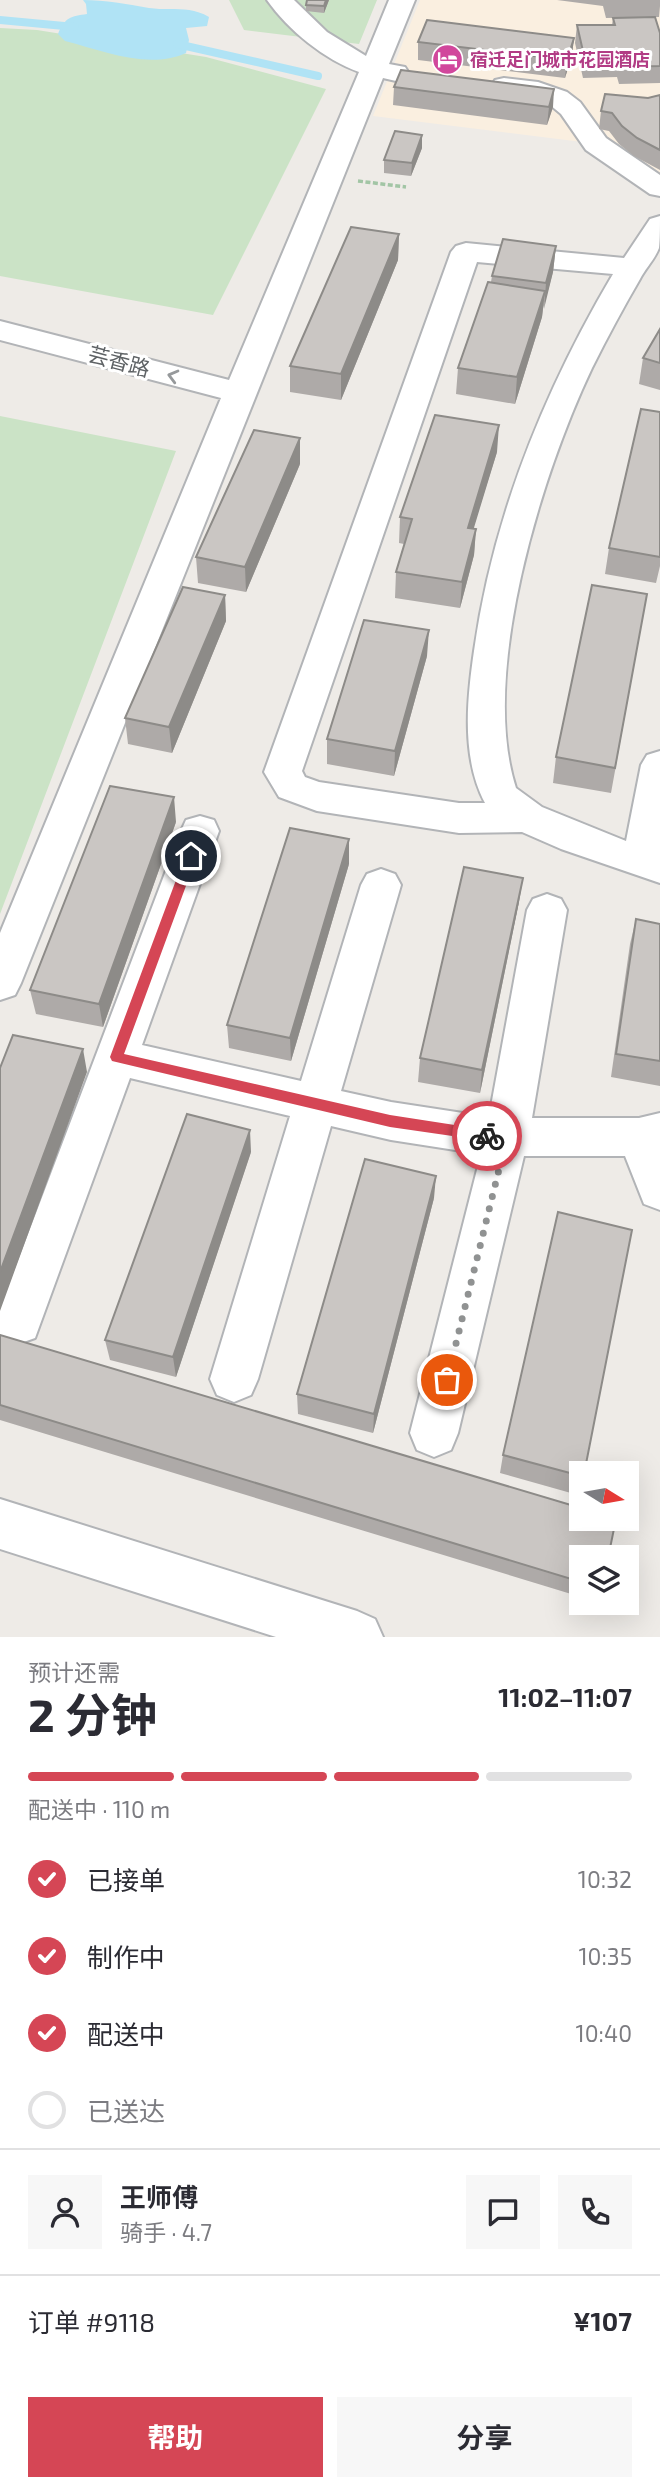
<!DOCTYPE html>
<html lang="zh">
<meta charset="utf-8">
<style>
body{margin:0;font-family:"Exo 2","Noto Sans SC",sans-serif;background:#f7f7f7;color:#2b2b33;height:100vh;display:flex;flex-direction:column;font-size:26px;white-space:nowrap}
*{box-sizing:border-box;margin:0}
p{font-size:23px;color:#7c7c81}
.icon{flex:none;width:38px;height:38px;fill:none;stroke:currentColor;stroke-width:2;stroke-linecap:round;stroke-linejoin:round}
.map{position:relative;height:1637px;overflow:hidden}
.panel{display:flex;flex-direction:column;background:#fff;flex:1}
.panel>*{flex:none}
.needle{width:46px;rotate:101deg}
.tools{position:absolute;left:569px;top:1461px;display:grid;gap:14px}
.tools a{display:grid;place-items:center;width:70px;height:70px;border-radius:0px;background:#fff;box-shadow:0 7px 28px #0002;font-size:35px}
.pin{position:absolute;display:grid;place-items:center;width:60px;height:60px;color:#fff;margin:-30px;border:4px solid #fff;border-radius:50%;box-shadow:0 2px 7px #0007}
.courier{position:absolute;display:grid;place-items:center;width:70px;height:70px;margin:-35px;border:5px solid #d54655;border-radius:50%;background:#fff;color:#222;box-shadow:0 2px 9px #0007}
.summary em{font-style:normal;font-weight:700}
.summary div{display:flex;flex-direction:column-reverse}
.summary{display:flex;align-items:center;justify-content:space-between;height:119px;padding:0 28px}
h1{font-size:46px;font-weight:700;line-height:52px}
.bar{display:grid;grid-template-columns:repeat(4,1fr);gap:10px 7px;align-content:center;height:84px;padding:0 28px}
.bar i{height:9px;border-radius:5px;background:#e1e1e2}
.bar .selected{background:#d54655}
.bar p{grid-column:span 4}
.line{display:flex;align-items:center;gap:18px;padding:0 28px;border-top:2px solid #e1e1e2}
.line div{flex:1}
.round{display:grid;place-items:center;flex:none;width:74px;height:74px;border-radius:0px;background:#f7f7f7}
ol{padding:0 28px;list-style:none}
li{display:flex;align-items:center;gap:21px;height:77px}
li p{margin-inline-start:auto}
li .icon{padding:7px;border-radius:50%;background:#d54655;color:#fff;stroke-width:4}
li:last-child{color:#7c7c81}
li i{width:38px;height:38px;border:4px solid #e1e1e2;border-radius:50%}
.button{display:flex;gap:14px;margin-top:auto;padding:14px 28px}
.button a{flex:1;height:80px;border-radius:0px;background:#d54655;color:#fff;font-size:28px;font-weight:700;line-height:80px;text-align:center}
.button a+a{background:#f7f7f7;color:#2b2b33}
.map>svg:first-child{display:block}
.commercial{fill:#faefe0}
.green{fill:#cbe3c6}
.water{fill:#b0e3f5}
.lines{fill:none;stroke-linecap:round;stroke-linejoin:round}
.stream{stroke:#b0e3f5;stroke-width:8}
.minor-casing{stroke:#b2b4b7;stroke-width:4}
.path{stroke:#a2c5a5;stroke-width:3.5;stroke-dasharray:5 2.5;stroke-linecap:butt}
.minor{fill:#fff;fill-rule:evenodd}
.wall{fill:#aeaaa8}
.shaded-wall{fill:#8d8b88}
.building{fill:#cac6c3;stroke:#8d8b88;stroke-width:2}
.oneway{stroke:#96999b}
.route{fill:#d54655}
.done{stroke:#909292;stroke-width:7;stroke-dasharray:0 12.6}
.labels{text-anchor:middle;stroke-width:6;stroke-linejoin:round;paint-order:stroke}
.far-hotel-label{font-size:18px;font-weight:bold;fill:#b23c85;stroke:#fff;text-anchor:start}
.street-label{font-size:21px;fill:#5e6265;stroke:#fff}
</style>
<div class="map">
<svg width="660" height="1637" viewBox="0 0 660 1637">
<rect width="100%" height="100%" fill="#eeebe7"/>
<path class="commercial" d="M420 0H660V177L606 145 373 116Z"/>
<path class="green" d="M229 0H377L359 44 244 30Z
M0 28 37 30 206 57 326 89 213 315 0 276Z
M0 416 176 451 0 914Z"/>
<path class="water" d="M83 0C106 0 126 4 149 8 170 11 189 5 209 17L207 26 186 28 189 40 186 53C148 70 104 51 65 41L58 34C64 18 71 16 87 14L86 4Z"/>
<g class="lines">
<path class="stream" d="M0 20 75 27
M177 44 318 76"/>
<defs>
<path id="minor" d="M267 0H294L327 32 366 56 389 0H415L389 64 405 67 409 73 405 79 396 81 383 78 21 983 15 995 0 1000V933L221 398 0 340V321L229 380 359 72C324 59 289 31 267 0Z
M504 78 538 82 567 92 580 102 606 138 660 175V196L650 194 586 150 561 114 549 104 533 97 495 92 491 86 495 80Z
M660 216C660 226 660 240 659 248 655 259 645 269 640 279 623 308 607 338 592 368 542 473 479 674 516 788L542 807 626 841 641 765 647 755 660 751V883L561 849 522 832 459 833 317 811 279 797 264 772 451 252 456 246 466 243 624 258 650 219ZM477 262 613 274C544 391 493 516 474 651 467 699 461 758 485 803H459L319 782 305 777 302 771Z
M200 816 214 820 219 831 142 1045 301 1081 361 885 367 874 381 869 395 874 401 885 341 1091 391 1102 489 1117 527 910 533 899 547 894 561 899 567 910 532 1118H639L660 1113V1210L644 1204 625 1156H524L458 1433 451 1450 434 1457 417 1450 410 1433 481 1154 391 1140 331 1126 258 1379 251 1395 234 1402 217 1395 210 1379 290 1116 130 1078 35 1338 18 1344 1 1338 0 1334V1308L181 831 186 820Z
M0 1499 357 1611 375 1619 383 1637H276L0 1549Z"/>
</defs>
<use href="#minor" class="minor-casing"/>
<path class="path" d="M358 181 406 187"/>
<use href="#minor" class="minor"/>
</g>
<path class="wall" d="M329 0 324 13 306 11V5Z
M557 0H660V6L659 17 606 18 603 6Z
M613 18 660 33V83L619 84 617 77 583 78 575 43 577 25H612Z
M574 38 572 55 565 78 418 60V42Z
M394 87 553 107 547 125 393 105Z
M660 95V170L634 156 619 144 609 131 599 129 601 111Z
M422 135V148L411 176 384 173V160Z
M399 234 398 260 341 400 290 392V366Z
M556 246 553 272 543 309 542 317 515 404 456 394 458 368 491 282 492 276Z
M660 329V390L639 384 643 358Z
M660 412V566L656 583 605 574 609 548Z
M497 452 473 528 476 529 474 555 460 608 395 598 396 572 404 544 399 543 400 517Z
M300 464 246 592 198 583 196 557Z
M647 594 611 793 553 783 556 757Z
M225 595 226 621 172 753 128 744 125 718Z
M427 656 394 776 327 764V739Z
M176 822 103 1027 36 1014 30 990Z
M349 864 291 1061 229 1048 227 1025Z
M519 902 480 1093 418 1082 420 1058Z
M636 919 660 924V1086L611 1077 630 944Z
M251 1152 176 1377 110 1360 105 1340Z
M434 1198 373 1433 298 1414 297 1394Z
M0 1335 581 1558V1597L0 1420Z
M503 1455 581 1474V1486L578 1495 500 1473Z"/>
<path class="shaded-wall" d="M326 0H329L324 13V6Z
M574 38 572 55 565 78 567 60Z
M554 89 553 107 547 125 549 107Z
M422 135V148L411 176 412 163Z
M399 234 398 260 341 400V374Z
M556 246 553 272 544 309 546 283Z
M545 291 542 317 515 404 517 377Z
M499 425 497 452 466 554 468 528Z
M300 438V464L246 592 245 567Z
M476 529 474 555 460 608 462 582Z
M225 595 226 621 172 753 169 727Z
M429 630 427 656 394 776 395 751Z
M174 797 176 822 103 1027 99 1004Z
M349 839V864L291 1061 290 1038Z
M523 878 519 902 480 1093 482 1070Z
M83 1049 87 1072 0 1311V1272Z
M250 1130 251 1152 176 1377 173 1357Z
M436 1176 434 1198 373 1433 374 1414Z"/>
<path class="building" d="M307 0H326L324 6 306 5Z
M655 17 660 33V66L622 67 620 60H585L577 25H615L613 18Z
M427 20 574 38 567 60 418 42Z
M401 70 554 89 549 107 394 87Z
M605 94 648 98 660 95V150L637 138 622 126 612 113 601 111Z
M395 131 422 135 412 163 384 160Z
M351 227 399 234 341 374 290 366Z
M503 239 556 246 546 283 492 276Z
M488 282 545 291 517 377 458 368Z
M660 329V363L643 358Z
M641 409 660 412V557L609 548Z
M435 415 499 425 468 528 476 529 462 582 396 572 412 519 400 517Z
M254 430 300 438 245 567 196 557Z
M592 585 647 594 615 768 556 757Z
M183 587 225 595 169 727 125 718Z
M364 620 429 630 395 751 327 739Z
M110 786 174 797 99 1004 30 990Z
M290 828 349 839 290 1038 227 1025Z
M464 867 523 878 482 1070 420 1058Z
M636 919 660 924V1061L616 1054Z
M13 1035 83 1049 0 1272V1068Z
M187 1114 250 1130 173 1357 105 1340Z
M365 1159 436 1176 374 1414 297 1394Z
M558 1212 632 1230 584 1474H581V1476L503 1455Z
M0 1335 581 1508V1519H616L608 1558H581V1582L0 1405Z"/>
<defs><path id="oneway-chevron" d="M-2-3.5L2.5 0L-2 3.5" fill="none" stroke-width="1.6" stroke-linecap="round" stroke-linejoin="round" transform="scale(1.75)"/></defs>
<use class="oneway" href="#oneway-chevron" transform="translate(173 376) rotate(-165)"/>
<path class="route" d="M191 852 197 856 124 1054 390 1115 487 1130 491 1132V1140L487 1141 390 1127 112 1061 110 1057 185 856Z"/>
<g class="lines">
<path class="done" d="M447 1380 507 1137 487 1136"/>
</g>
<defs>
<symbol id="hotel-disc" viewBox="-11 -11 22 22"><circle r="9.5" fill="#d1479c" stroke="#fff"/><path d="M-6-4.5h1.5V1H6V5H4.5V3h-9V5H-6ZM-4 0a1.8 1.8 0 1 1 3.6 0ZM.5 0V-2.5h3Q6-2.5 6 0Z" fill="#fff"/></symbol>
</defs>
<g fill-rule="evenodd">
<use href="#hotel-disc" x="430" y="42" width="35" height="35"/>
</g>
<g class="labels">
<g class="far-hotel-label">
<text x="470" y="66">宿迁足门城市花园酒店</text>
</g>
<g class="street-label">
<text transform="translate(119 362) rotate(15)" y="7">芸香路</text>
</g>
</g>
</svg>
<div class="tools">
<a><svg class="needle" viewBox="-14 -14 28 28"><path d="M0-13l5 13h-10z" fill="#e53935"/><path d="M0 13l5-13h-10z" fill="#7c7c81"/></svg></a>
<a><svg class="icon" aria-label="layers" viewBox="0 0 24 24"><path d="M12 4l9 5-9 5-9-5zM3 14l9 5 9-5"/></svg></a>
</div>
<div class="pin" style="left:447px;top:1380px;background:#ea580c"><svg class="icon" aria-label="bag" viewBox="0 0 24 24"><path d="M5 8h14l-1 12H6zM9 8a3 3 0 0 1 6 0"/></svg></div>
<div class="pin" style="left:191px;top:856px;background:#1f2937"><svg class="icon" aria-label="home" viewBox="0 0 24 24"><path d="M3 11l9-7 9 7M6 9v11h12V9"/></svg></div>
<div class="courier" style="left:487px;top:1136px"><svg class="icon" aria-label="bike" viewBox="0 0 24 24"><circle cx="6" cy="16" r="4"/><circle cx="18" cy="16" r="4"/><path d="M6 16l4-8h5l3 8M10 8l3 8H6M13 5h3"/></svg></div>
</div>
<section class="panel">
<div class="summary"><div><h1>2 分钟</h1><p>预计还需</p></div><em>11:02–11:07</em></div>
<div class="bar"><i class="selected"></i><i class="selected"></i><i class="selected"></i><i></i><p>配送中 · 110 m</p></div>
<ol>
<li><svg class="icon" aria-label="check" viewBox="0 0 24 24"><path d="M5 12l5 5 9-10"/></svg>已接单<p>10:32</p></li>
<li><svg class="icon" aria-label="check" viewBox="0 0 24 24"><path d="M5 12l5 5 9-10"/></svg>制作中<p>10:35</p></li>
<li><svg class="icon" aria-label="check" viewBox="0 0 24 24"><path d="M5 12l5 5 9-10"/></svg>配送中<p>10:40</p></li>
<li><i></i>已送达</li>
</ol>
<div class="line" style="height:126px"><a class="round"><svg class="icon" aria-label="person" viewBox="0 0 24 24"><circle cx="12" cy="8" r="4"/><path d="M4 21q1-7 8-7t8 7"/></svg></a><div><b>王师傅</b><p>骑手 · 4.7</p></div><a class="round"><svg class="icon" aria-label="chat" viewBox="0 0 24 24"><path d="M4 5h16v11H9l-5 4z"/></svg></a><a class="round"><svg class="icon" aria-label="phone" viewBox="0 0 24 24"><path d="M5 4h4l2 5-3 2q2 4 5 5l2-3 5 2v4C11 20 4 13 5 4z"/></svg></a></div>
<div class="line" style="height:91px"><div>订单 #9118</div><b>¥107</b></div>
<div class="button"><a>帮助</a><a>分享</a></div>
</section>
